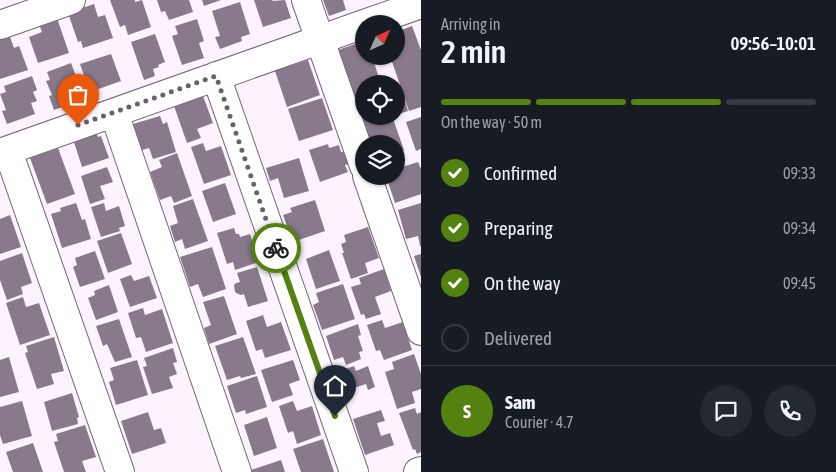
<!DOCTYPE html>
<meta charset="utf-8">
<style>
body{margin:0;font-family:"Asap Condensed",sans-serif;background:#242831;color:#f1f3f6;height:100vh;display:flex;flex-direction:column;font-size:19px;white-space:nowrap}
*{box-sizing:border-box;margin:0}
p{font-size:16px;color:#9ea1a6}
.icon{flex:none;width:28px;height:28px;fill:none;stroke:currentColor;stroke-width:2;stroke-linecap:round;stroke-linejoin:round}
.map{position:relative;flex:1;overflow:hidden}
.panel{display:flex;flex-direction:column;background:#171b24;width:415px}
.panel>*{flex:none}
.needle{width:32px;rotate:45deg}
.tools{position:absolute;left:355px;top:15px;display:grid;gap:10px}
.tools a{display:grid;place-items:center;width:50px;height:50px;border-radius:50%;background:#171b24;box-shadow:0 1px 4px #0004;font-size:25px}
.pin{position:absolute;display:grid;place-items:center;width:42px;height:42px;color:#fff;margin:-51px -21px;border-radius:50% 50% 50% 0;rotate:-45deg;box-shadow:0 0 5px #0007}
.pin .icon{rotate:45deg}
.courier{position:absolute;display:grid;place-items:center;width:50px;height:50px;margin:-25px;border:4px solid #538210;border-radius:50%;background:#fff;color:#222;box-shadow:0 1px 6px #0007}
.headline em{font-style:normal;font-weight:600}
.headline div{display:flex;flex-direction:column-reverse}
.headline{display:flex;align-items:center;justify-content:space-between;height:85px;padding:0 20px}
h1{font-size:32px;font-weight:600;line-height:38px}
.bar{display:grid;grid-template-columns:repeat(4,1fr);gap:8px 5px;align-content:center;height:60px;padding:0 20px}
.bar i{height:6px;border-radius:4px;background:#363941}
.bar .selected{background:#538210}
.bar p{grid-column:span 4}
.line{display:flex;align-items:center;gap:12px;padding:0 20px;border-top:1px solid #363941}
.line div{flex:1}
.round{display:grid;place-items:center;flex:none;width:52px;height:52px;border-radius:26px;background:#242831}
ol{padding:0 20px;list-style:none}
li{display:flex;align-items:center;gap:15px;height:55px}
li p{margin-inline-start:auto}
li .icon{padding:5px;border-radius:50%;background:#538210;color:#fff;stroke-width:4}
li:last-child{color:#9ea1a6}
li i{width:28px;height:28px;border:2px solid #363941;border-radius:50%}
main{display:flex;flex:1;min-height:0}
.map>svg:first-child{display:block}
.building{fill:#887a8b}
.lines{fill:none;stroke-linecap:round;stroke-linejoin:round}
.minor-casing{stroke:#756878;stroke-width:30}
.minor{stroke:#fff;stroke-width:28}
.done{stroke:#686169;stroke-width:5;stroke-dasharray:0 9}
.route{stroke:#538210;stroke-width:6}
</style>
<main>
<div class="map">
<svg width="421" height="472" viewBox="0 0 421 472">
<rect width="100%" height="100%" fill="#fcf3fe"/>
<path class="building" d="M110 0H135V2L142 0 151 27 128 35 125 25 120 27Z
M157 0H189L193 12 169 20 165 11 161 12Z
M202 0H221L204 6Z
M254 0H272L273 1 285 0 291 18 263 27Z
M323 0H343L346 10 329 16Z
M240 2 250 34 241 37 242 41 220 49 215 37 220 36 212 11Z
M94 4 98 17 105 15 113 38 83 48 81 41 78 42 68 13Z
M57 18 69 53 38 63 29 37 42 32 39 24Z
M197 19 204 41 199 43 204 58 182 65 172 36 178 34 175 26Z
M412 26 421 50V107L409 111 390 56H396V32Z
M9 34 14 48 19 46 28 70 0 79V37Z
M155 34 165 62 158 65 159 67 153 69 155 76 144 80 131 42Z
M364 41V56H372L381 84H364V116H392L404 150 400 151 404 163 396 165V144H367L335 51Z
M111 54 121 81 90 92 80 64Z
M308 60 320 95 287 107 275 71Z
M71 63 81 89 78 90 82 100 54 110 49 96 52 95 46 81 50 80 47 72Z
M32 76 37 90 33 92 37 101 31 103 35 114 7 124 2 111 6 110 0 94 6 92 4 86Z
M203 96 213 123 197 129 201 138 187 143 174 106Z
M322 98 333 130 299 141 288 109Z
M405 101 408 111 396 115V104Z
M160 116 163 124 167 122 176 152 153 159 149 148 142 150 133 124Z
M421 117V149L416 151 406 122Z
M96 132 98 137 101 136 109 158 82 167 73 139Z
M203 143 206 151 221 146 231 175 204 184 191 147Z
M328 144 329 148 339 145 341 152 345 151 349 164 345 165 348 172 320 182 309 150Z
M58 148 75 194 47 204 30 158Z
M177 153 192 196 174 203 171 196 160 200 150 172 162 167 159 160Z
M299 158 309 191 284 198 278 178 270 181 266 168Z
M418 162 421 169V194L395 203 386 176H396V169Z
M107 167 113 182 100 186 105 199 90 204 81 176Z
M225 183 236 214 213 222 202 191Z
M193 199 208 241 185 249 182 239 175 242 170 226 178 223 173 206Z
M315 200 325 231 293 242 283 215 292 212 290 208Z
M76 203 82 220 85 219 91 239 62 248 51 214 61 211 60 208Z
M104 203 106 211 119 206 125 226 119 228 120 231 101 237 91 207Z
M421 203V246H420L418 236 406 239 398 210Z
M10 215 21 247 0 254V219Z
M368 227 379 258 365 263 368 273 351 279 342 253H344L341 244 346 242 344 235Z
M234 228 236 234H239L240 237 250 234 259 262 235 270 233 262 227 264 217 233Z
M121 233 132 264 108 273 97 241Z
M212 247 226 289 203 297 198 284 190 287 180 257Z
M329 250 340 281 316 289 306 259Z
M95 251 105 279 80 287 73 267 77 265 75 258Z
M22 253 32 283 21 287 23 294 7 300 0 280V261Z
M421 254V277L414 256Z
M257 267 268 301 248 307 244 294 241 295 238 294 235 292 234 285 236 283 240 282 237 273Z
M384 269 391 291 375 297 381 314 366 319 364 314 361 315 351 287 361 284 359 278Z
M131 275 134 281 149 276 157 298 130 307 120 279Z
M343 284 355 319 322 330 313 305 319 302 316 293Z
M109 285 118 312 96 320 88 298 95 295 94 291Z
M224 296 237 334 209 344 204 328 211 325 203 302Z
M23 297 26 307 39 303 50 335 20 345 6 303Z
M143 308 145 315 162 309 173 343 146 352 141 337 136 338 128 313Z
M263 315 267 327 281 322 291 350 265 358 262 349 256 351 246 321Z
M119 319 132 357 115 362 107 344 103 346 96 326Z
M382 320 385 328 403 322 412 350 384 360 380 350 376 351 367 325Z
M358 324 361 335 358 336 363 351 359 352 361 359 346 365 343 357 334 360 326 336Z
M54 337 64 371 51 374 54 384 37 389 25 353 28 352 26 346Z
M243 337 256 374 241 378 240 376 227 380 215 346Z
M173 348 177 362 173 363 177 374 169 377 173 388 152 394 143 367 147 366 144 358Z
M414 354 421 374V389L412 392 415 403 397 409 385 372 394 369 392 362Z
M9 357 19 392 0 397V360Z
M137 360 148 395 116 405 109 382 114 380 110 368Z
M293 360 300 380 289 384 293 395 272 402 261 370Z
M354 366 356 371 368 366 375 387 368 390 366 384 341 392 336 376 344 374 343 370Z
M257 376 267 407 246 414 245 410 236 413 227 386Z
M72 393 79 417 77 418 78 424 52 431 44 402Z
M22 401 32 436 3 444 0 435V407Z
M293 401 297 411 312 406 321 435 297 444 293 431 288 433 279 406Z
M415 408 417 414 421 412V452L417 454 415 449 413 450 399 413Z
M381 410 385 421 377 423 381 436 390 433 394 445 365 455 353 419Z
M148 412 154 430 161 428 166 443 132 454 121 421Z
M267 417 277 448 254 456 244 425Z
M85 425 96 457 82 461 86 472H64L54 442 58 441 56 434Z
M323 439 334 472H301L293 449Z
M33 443 43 472H13L6 452Z
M281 460 285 472H245Z"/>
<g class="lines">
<defs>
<path id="minor" d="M306 0 364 166
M364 24 421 4
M0 25 71 0
M216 76 354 472
M114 113 237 472
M8 151 120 472
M0 153 364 24
M367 176 421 331
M418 472 421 471"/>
</defs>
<use href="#minor" class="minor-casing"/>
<use href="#minor" class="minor"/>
</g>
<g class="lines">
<path class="done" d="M78 125 216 76 276 248"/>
<path class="route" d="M276 248 335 416"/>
</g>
</svg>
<div class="tools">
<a><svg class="needle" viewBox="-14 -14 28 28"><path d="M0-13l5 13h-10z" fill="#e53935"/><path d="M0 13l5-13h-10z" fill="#9ea1a6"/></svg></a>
<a><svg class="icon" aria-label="locate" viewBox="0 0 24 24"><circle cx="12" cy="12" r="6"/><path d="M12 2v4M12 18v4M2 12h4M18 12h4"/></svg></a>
<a><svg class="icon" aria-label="layers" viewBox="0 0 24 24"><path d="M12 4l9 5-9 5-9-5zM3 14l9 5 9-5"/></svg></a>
</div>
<div class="pin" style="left:78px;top:125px;background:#ea580c"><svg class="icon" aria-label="bag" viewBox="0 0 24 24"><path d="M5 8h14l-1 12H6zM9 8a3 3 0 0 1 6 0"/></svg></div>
<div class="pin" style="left:335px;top:416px;background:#1f2937"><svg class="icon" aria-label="home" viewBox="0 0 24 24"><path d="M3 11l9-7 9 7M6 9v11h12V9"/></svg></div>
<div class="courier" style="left:276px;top:248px"><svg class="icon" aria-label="bike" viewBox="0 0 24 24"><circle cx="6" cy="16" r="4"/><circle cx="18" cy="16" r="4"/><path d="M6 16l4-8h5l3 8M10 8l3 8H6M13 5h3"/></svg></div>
</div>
<section class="panel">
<div class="headline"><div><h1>2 min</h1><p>Arriving in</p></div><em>09:56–10:01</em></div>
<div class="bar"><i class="selected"></i><i class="selected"></i><i class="selected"></i><i></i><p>On the way · 50 m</p></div>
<ol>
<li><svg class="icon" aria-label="check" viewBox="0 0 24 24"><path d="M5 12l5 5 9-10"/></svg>Confirmed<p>09:33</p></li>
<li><svg class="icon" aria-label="check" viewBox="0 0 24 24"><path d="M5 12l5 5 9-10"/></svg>Preparing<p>09:34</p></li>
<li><svg class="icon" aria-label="check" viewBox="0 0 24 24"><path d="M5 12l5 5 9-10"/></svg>On the way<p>09:45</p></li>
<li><i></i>Delivered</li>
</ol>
<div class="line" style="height:90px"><b class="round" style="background:#538210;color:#fff">S</b><div><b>Sam</b><p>Courier · 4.7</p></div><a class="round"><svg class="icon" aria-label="chat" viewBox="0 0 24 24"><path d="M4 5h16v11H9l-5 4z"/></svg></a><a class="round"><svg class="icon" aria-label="phone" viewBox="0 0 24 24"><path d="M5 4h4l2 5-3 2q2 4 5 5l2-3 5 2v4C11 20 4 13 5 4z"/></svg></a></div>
</section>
</main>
